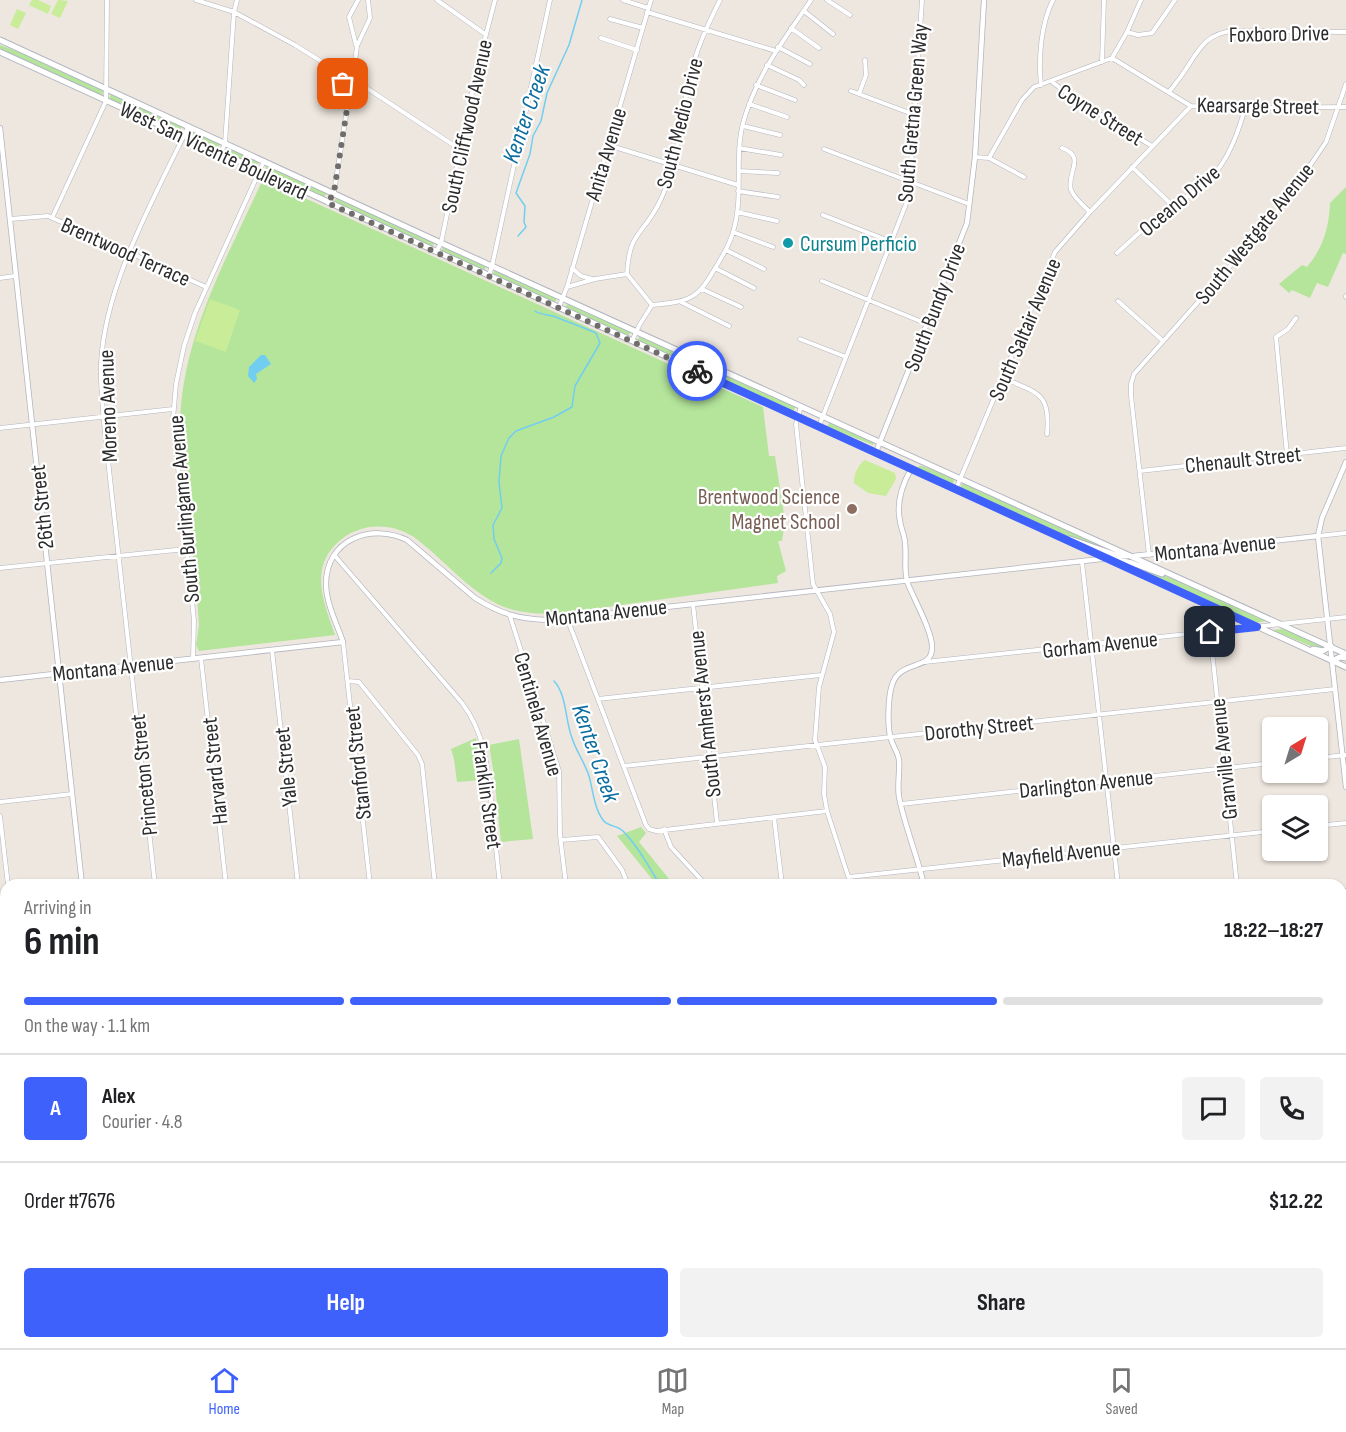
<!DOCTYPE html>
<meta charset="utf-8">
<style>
body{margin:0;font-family:"Sofia Sans Condensed",sans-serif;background:#f2f2f2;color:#202124;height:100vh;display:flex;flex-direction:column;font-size:22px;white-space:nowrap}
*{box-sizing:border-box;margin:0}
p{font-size:20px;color:#757577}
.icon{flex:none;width:33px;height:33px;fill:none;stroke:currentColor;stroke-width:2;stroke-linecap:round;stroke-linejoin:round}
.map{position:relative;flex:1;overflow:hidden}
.drawer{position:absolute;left:0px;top:879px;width:1347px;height:470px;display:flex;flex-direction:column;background:#fff;border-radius:18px 18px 0 0;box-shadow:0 2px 4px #0004}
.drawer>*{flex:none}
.needle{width:39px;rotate:38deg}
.fabs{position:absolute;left:1262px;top:717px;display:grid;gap:12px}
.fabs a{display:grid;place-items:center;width:66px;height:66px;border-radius:6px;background:#fff;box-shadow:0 2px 4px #0004;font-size:30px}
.pin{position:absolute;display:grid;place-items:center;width:51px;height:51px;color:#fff;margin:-26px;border-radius:12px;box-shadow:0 3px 9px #0006}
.courier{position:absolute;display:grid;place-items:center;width:60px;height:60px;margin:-30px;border:4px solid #3e61fc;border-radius:50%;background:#fff;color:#222;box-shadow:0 2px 8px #0007}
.headline em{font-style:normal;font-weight:700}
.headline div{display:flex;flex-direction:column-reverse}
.headline{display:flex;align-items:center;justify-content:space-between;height:102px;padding:0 24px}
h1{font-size:39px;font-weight:700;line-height:45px}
.bar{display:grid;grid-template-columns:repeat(4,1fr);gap:9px 6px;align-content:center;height:72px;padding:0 24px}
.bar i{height:8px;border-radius:4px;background:#e0e0e0}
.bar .current{background:#3e61fc}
.bar p{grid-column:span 4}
.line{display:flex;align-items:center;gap:15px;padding:0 24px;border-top:2px solid #e0e0e0}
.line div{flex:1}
.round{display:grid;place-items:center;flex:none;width:63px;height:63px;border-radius:6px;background:#f2f2f2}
.action{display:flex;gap:12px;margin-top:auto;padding:12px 24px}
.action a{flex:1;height:69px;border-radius:6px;background:#3e61fc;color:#fff;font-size:24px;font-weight:700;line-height:69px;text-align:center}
.action a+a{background:#f2f2f2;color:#202124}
.dock{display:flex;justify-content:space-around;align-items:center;height:84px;border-top:2px solid #e0e0e0;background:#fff;font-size:16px;color:#757577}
.dock a{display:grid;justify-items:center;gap:3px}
.dock .current{color:#3e61fc}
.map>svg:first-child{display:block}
.green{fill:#b4e59b}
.pitch{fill:#c8ec97}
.water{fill:#71cef0}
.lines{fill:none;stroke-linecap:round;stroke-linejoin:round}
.stream{stroke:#71cef0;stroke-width:1.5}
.minor-casing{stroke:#b2b5c0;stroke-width:5}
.tertiary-casing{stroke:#b2b5c0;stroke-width:6}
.secondary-casing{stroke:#b2b5c0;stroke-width:7}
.primary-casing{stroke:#c8c8c8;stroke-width:8}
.minor{stroke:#fff;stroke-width:4}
.tertiary{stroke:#fff;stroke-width:4.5}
.secondary{stroke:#fff;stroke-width:5}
.primary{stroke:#f2d05f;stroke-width:6}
.done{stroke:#706d6b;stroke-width:6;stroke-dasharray:0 10.8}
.route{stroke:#3e61fc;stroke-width:8}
.culture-dot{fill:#0f9aa8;stroke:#fff;stroke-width:2}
.education-dot{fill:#8d6e63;stroke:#fff;stroke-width:2}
.labels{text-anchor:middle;stroke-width:4.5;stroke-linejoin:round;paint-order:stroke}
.street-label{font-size:22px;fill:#2c2c2c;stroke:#fff}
.culture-label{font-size:22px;fill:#0d838f;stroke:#fff;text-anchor:start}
.education-label{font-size:22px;fill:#785e54;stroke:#fff;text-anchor:end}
.water-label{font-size:24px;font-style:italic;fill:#0c6da0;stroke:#fff}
</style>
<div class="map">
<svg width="1346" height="1348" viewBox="0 0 1346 1348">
<rect width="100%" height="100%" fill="#eee7df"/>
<path class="green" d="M0 45 33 57 103 90 102 97 0 50Z
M111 93 182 126 179 132 109 100Z
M191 130 220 143 218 149 188 136Z
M229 147 259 161 256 167 226 153Z
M267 165 327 192 324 198 264 171Z
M263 179 763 407 769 456H775L785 521 782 541H778L786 571 777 576 778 583 557 614C533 614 511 613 490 600 468 587 449 567 430 550 424 546 418 539 412 536 387 521 356 524 336 544 309 571 325 605 335 635L199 651 196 645 199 625 197 595 180 426C181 338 227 258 263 179Z
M1346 187V254L1343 253 1328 287 1317 283 1310 298 1292 290 1289 293 1279 284 1302 265 1307 267C1323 248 1329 228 1330 203Z
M337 196 435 242 432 247 334 202Z
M444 245 487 265 484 271 441 251Z
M495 269 557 297 555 303 493 274Z
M568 302 631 331 628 337 565 308Z
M640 335 796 406 793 412 637 341Z
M830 421 874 442 873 445 827 427Z
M919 466H922L955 479 952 485 918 469Z
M963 482 1113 551 1064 535 960 488Z
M1126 564 1175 579 1266 621 1255 623Z
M1284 629 1325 648V649H1318L1272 630Z
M476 738 481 764 482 780 457 782 454 759 451 749Z
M519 739 533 839 501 842 494 775 489 745Z
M641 827 646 833 639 842 674 885H653L652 879 617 836Z
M0 1055H6V1167L0 1168Z"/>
<path class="pitch" d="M32 0H38L51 6 48 14 29 5Z
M58 0 68 1 60 18 51 14Z
M17 9 26 13 18 29 10 25Z
M210 299 240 310 226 352 195 341Z
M865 460 895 473 896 479 886 496 868 493 854 483C853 476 859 463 865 460Z
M1199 1343H1268V1348H1199Z"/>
<path class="water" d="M261 355H265L271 364 256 374 257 379 254 383 248 376 249 367Z"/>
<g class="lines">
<path class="stream" d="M518 236 526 227 524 222 525 206 516 193 530 154 533 136 541 121 547 93 569 45 582 0
M491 573 501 563 502 558 494 539 493 525 502 508 499 482 501 456 509 438 516 431 554 417 572 407 575 386 600 343 596 333C582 327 568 322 553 316 546 314 541 315 535 311
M554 681C567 695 565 720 572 738 576 751 585 763 589 776 593 790 594 808 603 820 608 827 617 825 623 831 638 846 649 867 660 885
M0 1137 6 1128"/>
<defs>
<path id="minor" d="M196 0 234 12 295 45 343 75
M437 0 485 34
M623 0 648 8
M827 0 850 15
M804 11 833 34
M647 12 776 51
M610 19 643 28
M791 28 819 48
M1127 32 1138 35 1152 33 1175 0
M601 38 637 50
M356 45 349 17 358 0
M778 47 810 64
M1112 58 1191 106 1245 108 1346 107
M1102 62 1104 0
M767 65 799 80 804 85
M342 80a10 10 0 1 1 20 0a10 10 0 1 1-20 0Z
M354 70 357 46 370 18 368 0
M1051 81 1073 98 1152 146
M362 85 461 150
M756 85 795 100
M1041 85C1038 59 1041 23 1053 0
M851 91 915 115
M1169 92C1175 84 1181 77 1186 69 1199 49 1207 33 1233 31L1346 32
M859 94 866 75 865 60
M749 104 787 117
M743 126 780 135
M608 145 738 185
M739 148 781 155
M1062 148C1087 157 1066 173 1071 190 1075 199 1083 205 1090 212
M824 149 969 204
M221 153 225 143 234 12 237 0
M975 157 989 158 1024 177
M989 158 1022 100 1034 87 1112 58 1127 32 1141 0
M1132 167 1171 204
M739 171 778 173
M738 191 778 197
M328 203 334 192 350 90
M737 212 777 221
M823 215 892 242
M52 218 106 101 107 0
M10 219 48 216 206 287
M733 232 773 247
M726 250 764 269
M436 252 441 243 477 69 495 0
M1117 253 1171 204C1216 187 1233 152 1245 108
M572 268 581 276 592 279
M715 268 754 288
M489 275 492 266 550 0
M0 278 15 276
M822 281 927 324
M567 287 595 279 627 274
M702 289 741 307
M1346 297V296
M1118 301 1163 341
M681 302 729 326
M652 305 627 274C629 232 642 236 658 205 678 167 680 122 689 81 695 52 707 26 720 0
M559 307 567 287 651 0
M800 339 846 357
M632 341 640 324 652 305C691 301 697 300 717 265 723 255 730 244 733 232 744 197 734 159 743 123 757 74 783 41 811 0
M1003 378C1037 393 1051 392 1047 434
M801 406 796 424 813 584 830 614 834 632 819 687 815 740 825 767 824 794 827 811 851 885
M819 426 906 204 910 182 922 0
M0 428 173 409
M1287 455 1276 337 1288 329 1296 318
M1140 471 1346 448
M956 489 1055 252 1090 212 1191 106
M1318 536 1346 533
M1149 555 1131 396V384L1134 374 1271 220 1295 188 1326 142 1346 84
M335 556 462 703C486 734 488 772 492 810 495 835 497 860 500 885
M1082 562 1118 885
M0 568 186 549
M693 604 717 823
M510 616 559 771 560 835 566 885
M567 618 646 825 649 829 656 831 827 811
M1210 632 1237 885
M343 642 370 885
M272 650 298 885
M193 658 194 620 173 419 176 384 184 346 195 313 264 161
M201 658 226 885
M925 662 1346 617
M348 681 359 682 418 755 422 764 435 885
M598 699 821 675
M1317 758 1346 755
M624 766 1335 689
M0 802 72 794
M901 804 1272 763
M0 816 8 885
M774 817 782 885
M1317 826 1346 823
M664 829 671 847 706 885
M561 840 598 837 622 870 628 885
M849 877 1272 831
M155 885 107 451C104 422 100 392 101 363 105 284 154 199 188 127
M1341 891H1346
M0 925H6
M1341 959H1346
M0 1050 6 1049
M1341 1207H1346
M0 1254 6 1310
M10 1342 11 1348
M205 1342V1348
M266 1342 267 1348
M347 1342 348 1348
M419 1342 420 1348
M492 1342 493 1348
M564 1342V1348
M635 1342V1348
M767 1342 768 1348
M832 1342 833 1348
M661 1348 677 1342
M966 1348V1342
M1030 1348V1342
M1094 1348V1342
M1158 1348V1342"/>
<path id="tertiary" d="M0 128 82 885
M876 452 967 223 975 157 984 0
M1346 462 1322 518 1318 536 1346 787
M911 469C902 485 896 503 900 521 901 529 905 536 905 543 907 558 903 570 908 584 914 599 933 633 932 648 932 671 900 659 892 685 888 697 887 728 891 739 893 747 898 752 899 760 900 773 897 785 899 797 905 827 917 855 924 885
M1133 556 1318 536
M0 680 343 642C337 624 326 603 326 584 326 539 371 523 407 540L475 598C501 614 518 619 548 620L1110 558"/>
<path id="secondary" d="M0 40 441 243 1346 654
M0 52 1346 667
M1070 539 1116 555 1127 556
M1113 559 1132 563 1162 574
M1313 649 1323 651 1331 646
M1332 661 1340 657 1346 658
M132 1342 133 1348
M896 1342 897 1348"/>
<path id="primary" d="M1341 1032 1346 1031
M0 1174 6 1173
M0 1179H6"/>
</defs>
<use href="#minor" class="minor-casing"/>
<use href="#tertiary" class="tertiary-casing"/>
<use href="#secondary" class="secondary-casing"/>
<use href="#primary" class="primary-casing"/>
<use href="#minor" class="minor"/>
<use href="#tertiary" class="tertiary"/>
<use href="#secondary" class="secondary"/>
<use href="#primary" class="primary"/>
</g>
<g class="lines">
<path class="done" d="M343 84 350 90 334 192 328 203 697 371"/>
<path class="route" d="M697 371 1257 627 1210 632"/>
</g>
<circle class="culture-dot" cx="788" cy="243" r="6"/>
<circle class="education-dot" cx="852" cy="509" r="6"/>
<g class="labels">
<g class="street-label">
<text transform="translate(1279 33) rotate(-1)" y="8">Foxboro Drive</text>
<text transform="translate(1258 105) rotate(1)" y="8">Kearsarge Street</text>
<text transform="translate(912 113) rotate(-85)" y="8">South Gretna Green Way</text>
<text transform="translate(1101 114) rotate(32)" y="8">Coyne Street</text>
<text transform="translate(679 123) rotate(-76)" y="8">South Medio Drive</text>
<text transform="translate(466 126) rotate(-78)" y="8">South Cliffwood Avenue</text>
<text transform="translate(214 150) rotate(25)" y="8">West San Vicente Boulevard</text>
<text transform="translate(605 154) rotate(-73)" y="8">Anita Avenue</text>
<text transform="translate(1179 200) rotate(-40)" y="8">Oceano Drive</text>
<text transform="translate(1254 233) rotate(-51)" y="8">South Westgate Avenue</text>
<text transform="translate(126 251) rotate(24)" y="8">Brentwood Terrace</text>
<text transform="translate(934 307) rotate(-69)" y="8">South Bundy Drive</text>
<text transform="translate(1024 329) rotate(-67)" y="8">South Saltair Avenue</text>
<text transform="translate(107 406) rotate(-92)" y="8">Moreno Avenue</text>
<text transform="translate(1243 459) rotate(-6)" y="8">Chenault Street</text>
<text transform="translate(41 507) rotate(-96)" y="8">26th Street</text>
<text transform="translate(183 509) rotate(-95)" y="8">South Burlingame Avenue</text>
<text transform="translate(1215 547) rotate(-6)" y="8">Montana Avenue</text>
<text transform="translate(606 612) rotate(-6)" y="8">Montana Avenue</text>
<text transform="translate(1100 644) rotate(-6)" y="8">Gorham Avenue</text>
<text transform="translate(113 667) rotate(-6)" y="8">Montana Avenue</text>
<text transform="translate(539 714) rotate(74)" y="8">Centinela Avenue</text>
<text transform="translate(704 714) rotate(-96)" y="8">South Amherst Avenue</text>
<text transform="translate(979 727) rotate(-6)" y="8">Dorothy Street</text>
<text transform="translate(1223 759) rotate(-96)" y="8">Granville Avenue</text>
<text transform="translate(357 763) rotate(-96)" y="8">Stanford Street</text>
<text transform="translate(285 767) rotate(-96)" y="8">Yale Street</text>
<text transform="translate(214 771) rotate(-96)" y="8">Harvard Street</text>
<text transform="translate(143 775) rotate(-96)" y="8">Princeton Street</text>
<text transform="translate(1086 783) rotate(-6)" y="8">Darlington Avenue</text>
<text transform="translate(488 795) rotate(82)" y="8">Franklin Street</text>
<text transform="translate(1061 853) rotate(-6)" y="8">Mayfield Avenue</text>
</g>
<g class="culture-label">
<text x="800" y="251">Cursum Perficio</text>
</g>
<g class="education-label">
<text x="840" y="504">Brentwood Science<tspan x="840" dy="25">Magnet School</tspan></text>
</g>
<g class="water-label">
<text transform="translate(526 114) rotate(-71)" y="8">Kenter Creek</text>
<text transform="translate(596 753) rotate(71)" y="8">Kenter Creek</text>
</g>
</g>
</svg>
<div class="fabs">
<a><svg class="needle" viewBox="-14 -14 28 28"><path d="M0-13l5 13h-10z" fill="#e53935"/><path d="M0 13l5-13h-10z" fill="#757577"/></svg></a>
<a><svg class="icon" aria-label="layers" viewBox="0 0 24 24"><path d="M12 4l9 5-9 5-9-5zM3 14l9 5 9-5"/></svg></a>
</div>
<div class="pin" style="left:343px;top:84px;background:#ea580c"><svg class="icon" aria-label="bag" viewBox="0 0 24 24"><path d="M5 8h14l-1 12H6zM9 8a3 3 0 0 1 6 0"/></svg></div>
<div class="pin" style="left:1210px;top:632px;background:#1f2937"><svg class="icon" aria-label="home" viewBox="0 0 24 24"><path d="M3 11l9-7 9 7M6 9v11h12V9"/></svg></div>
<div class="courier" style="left:697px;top:371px"><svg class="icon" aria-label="bike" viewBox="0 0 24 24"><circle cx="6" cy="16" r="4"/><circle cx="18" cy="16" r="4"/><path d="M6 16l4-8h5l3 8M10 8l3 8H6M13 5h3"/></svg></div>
<section class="drawer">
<div class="headline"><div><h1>6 min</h1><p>Arriving in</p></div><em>18:22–18:27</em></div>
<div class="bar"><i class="current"></i><i class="current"></i><i class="current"></i><i></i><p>On the way · 1.1 km</p></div>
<div class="line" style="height:108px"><b class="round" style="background:#3e61fc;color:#fff">A</b><div><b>Alex</b><p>Courier · 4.8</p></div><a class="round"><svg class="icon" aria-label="chat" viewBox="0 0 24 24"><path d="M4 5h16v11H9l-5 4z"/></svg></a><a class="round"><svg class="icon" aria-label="phone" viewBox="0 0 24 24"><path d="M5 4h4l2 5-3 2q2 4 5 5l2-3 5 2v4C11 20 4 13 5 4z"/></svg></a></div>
<div class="line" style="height:78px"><div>Order #7676</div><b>$12.22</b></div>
<div class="action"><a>Help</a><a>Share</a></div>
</section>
</div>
<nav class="dock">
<a class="current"><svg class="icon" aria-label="home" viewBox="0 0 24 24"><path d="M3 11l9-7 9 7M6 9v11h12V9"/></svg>Home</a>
<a><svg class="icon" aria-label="map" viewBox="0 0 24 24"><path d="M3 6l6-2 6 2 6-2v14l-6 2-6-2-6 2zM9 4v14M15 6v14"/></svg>Map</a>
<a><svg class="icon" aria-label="saved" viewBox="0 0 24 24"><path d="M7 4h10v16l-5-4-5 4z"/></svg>Saved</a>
</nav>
